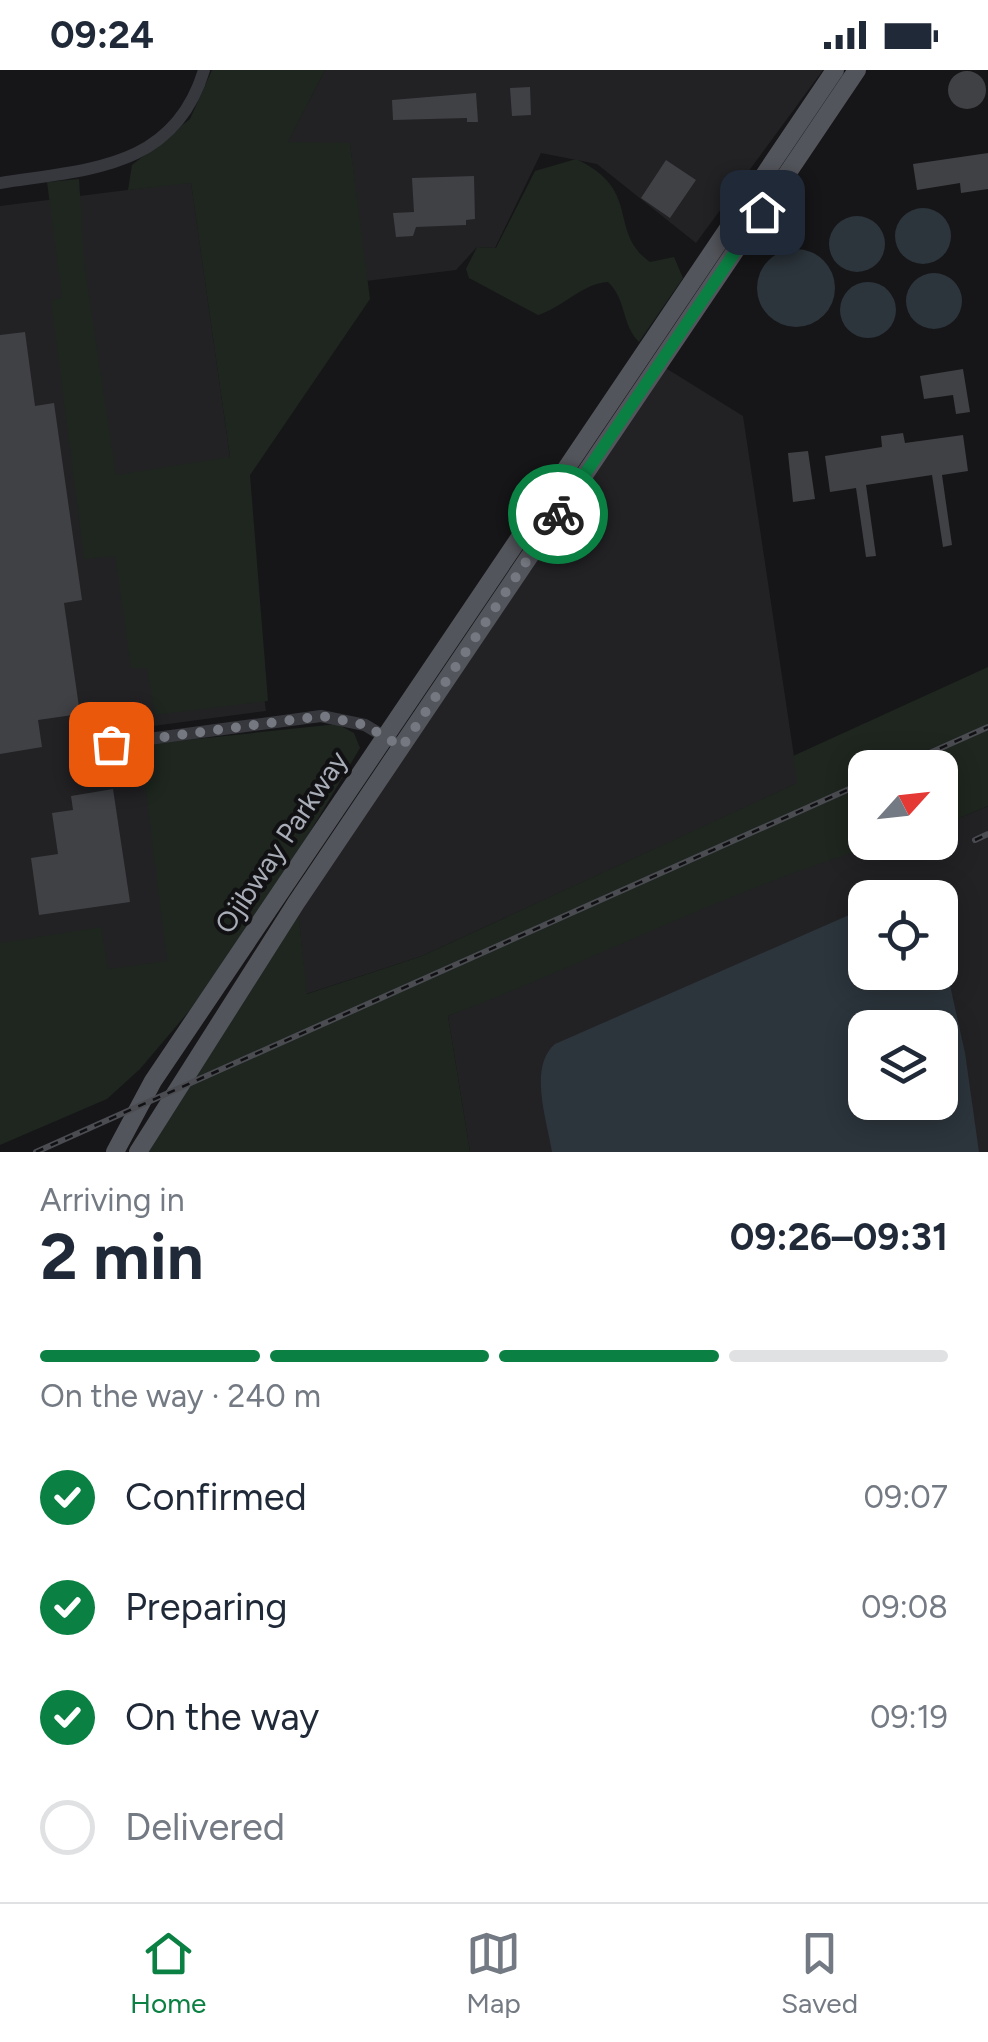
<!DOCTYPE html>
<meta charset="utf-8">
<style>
body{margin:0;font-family:Figtree,sans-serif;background:#f2f2f3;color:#1f2937;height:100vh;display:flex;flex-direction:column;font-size:38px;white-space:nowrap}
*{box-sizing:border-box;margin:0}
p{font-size:32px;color:#747a83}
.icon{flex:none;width:55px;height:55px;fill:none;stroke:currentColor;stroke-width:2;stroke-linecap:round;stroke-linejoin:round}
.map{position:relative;height:1082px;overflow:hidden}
.drawer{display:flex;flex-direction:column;background:#fff;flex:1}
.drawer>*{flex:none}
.needle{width:65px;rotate:63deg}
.controls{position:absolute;left:848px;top:680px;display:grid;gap:20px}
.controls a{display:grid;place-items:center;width:110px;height:110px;border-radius:20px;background:#fff;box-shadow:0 5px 25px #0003;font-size:50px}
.pin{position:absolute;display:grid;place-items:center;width:85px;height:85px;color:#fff;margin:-42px;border-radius:20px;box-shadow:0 5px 15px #0006}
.courier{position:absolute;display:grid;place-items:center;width:100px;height:100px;margin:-50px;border:8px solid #0b8043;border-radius:50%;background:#fff;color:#222;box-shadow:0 2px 12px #0007}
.head em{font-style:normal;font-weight:700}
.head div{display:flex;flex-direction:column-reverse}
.head{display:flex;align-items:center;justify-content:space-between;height:170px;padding:0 40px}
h1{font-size:65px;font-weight:700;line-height:75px}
.bar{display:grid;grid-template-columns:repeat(4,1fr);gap:15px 10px;align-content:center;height:120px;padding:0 40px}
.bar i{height:12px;border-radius:8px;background:#e0e1e3}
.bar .on{background:#0b8043}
.bar p{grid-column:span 4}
ol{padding:0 40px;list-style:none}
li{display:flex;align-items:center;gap:30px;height:110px}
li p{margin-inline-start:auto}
li .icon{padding:10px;border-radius:50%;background:#0b8043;color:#fff;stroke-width:4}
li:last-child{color:#747a83}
li i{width:55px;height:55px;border:5px solid #e0e1e3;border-radius:50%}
.status{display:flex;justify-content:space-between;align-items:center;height:70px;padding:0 50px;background:#fff;direction:ltr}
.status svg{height:28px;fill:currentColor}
.tabs{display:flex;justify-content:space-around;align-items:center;height:140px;border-top:2px solid #e0e1e3;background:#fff;font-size:28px;color:#747a83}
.tabs a{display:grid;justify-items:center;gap:5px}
.tabs .on{color:#0b8043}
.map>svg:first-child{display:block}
.built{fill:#222225;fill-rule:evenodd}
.green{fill:#1e261f}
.water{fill:#2c353c;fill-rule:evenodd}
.building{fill:#404145}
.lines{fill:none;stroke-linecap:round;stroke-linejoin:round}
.minor{stroke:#37383d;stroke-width:12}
.major{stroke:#53555c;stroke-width:18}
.rail-casing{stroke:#4a4c52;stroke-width:6}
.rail{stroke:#111113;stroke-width:2.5;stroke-dasharray:8;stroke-linecap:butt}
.done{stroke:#757880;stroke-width:10;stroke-dasharray:0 18}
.route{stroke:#0b8043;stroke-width:12}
.labels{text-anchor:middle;stroke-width:8;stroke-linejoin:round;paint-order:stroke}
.street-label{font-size:28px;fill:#a8adb8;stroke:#111113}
</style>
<div class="status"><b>09:24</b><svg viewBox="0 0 49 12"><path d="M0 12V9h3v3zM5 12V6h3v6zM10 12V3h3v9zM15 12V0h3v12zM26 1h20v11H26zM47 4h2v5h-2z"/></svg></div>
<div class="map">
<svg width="988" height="1082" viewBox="0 0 988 1082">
<rect width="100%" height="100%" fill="#161618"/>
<path class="built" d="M325 0H823L696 173 597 94 541 83 495 178 477 177 456 200 366 211 350 74 287 73Z
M191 112 266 641 138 658 178 915 0 1074V136Z
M664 297 743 346 798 713 422 886 306 924 298 840Z
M988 736V1082H470L448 946 800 797 884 773 940 772V756ZM865 828H940V902H865ZM865 958H940V1032H865Z"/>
<path class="green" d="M212 0H325L288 72 350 73 370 229 250 405 268 631 155 645 147 598H131L115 486 84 489 51 231 62 227 47 112 79 109 85 200 116 405 230 387 191 113 128 120 132 95 190 49Z
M576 89C643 120 607 161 650 192L674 187 683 208 639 272C621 254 627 230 608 212 583 213 562 238 538 245L469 208 466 199 477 177 496 178 535 101Z
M988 597V736L940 756V698H865V772L884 773C733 817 596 890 448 946L470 1082H146L298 840 307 924 422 886 797 713 793 686Z
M337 654 354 663 360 678 291 794 190 940 140 999 107 1029 0 1075V873L101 857 108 899 167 891 140 675Z"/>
<path class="water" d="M895 166a28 28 0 1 1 56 0a28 28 0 1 1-56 0Z
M829 174a28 28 0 1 1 56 0a28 28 0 1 1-56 0Z
M757 218a39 39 0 1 1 78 0a39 39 0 1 1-78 0Z
M906 231a28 28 0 1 1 56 0a28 28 0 1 1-56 0Z
M840 240a28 28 0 1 1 56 0a28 28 0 1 1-56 0Z
M865 838V902H940V881L944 888 965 983 979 1082H552C547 1050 528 997 555 974ZM865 958H940V1032H865Z"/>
<path class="building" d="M948 20a19 19 0 1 1 38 0a19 19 0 1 1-38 0Z
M530 17 531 45 512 46 510 18Z
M476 23 478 52H467V48L393 50 392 30Z
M988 83V119L961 123 960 113 917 120 913 94Z
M666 90 696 110 670 148 641 128Z
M474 106 475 149 466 150V155L416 157 413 166 396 167 393 143 414 142 412 108Z
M25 262 35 336 54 333 82 530 64 533 80 644 38 650 42 677 0 684V265Z
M963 299 970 342 956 344 953 325 924 329 920 306Z
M903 363 905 373 963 365 968 401 942 405 952 475 943 477 932 405 866 415 876 486 866 487 856 418 830 422 825 386 882 377 881 366Z
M808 381 815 429 793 432 788 383Z
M113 719 130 832 39 845 31 788 58 784 52 743 73 740 71 726Z"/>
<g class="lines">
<path class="minor" d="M0 113C87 99 174 100 204 0
M111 674 321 646 365 655 402 677"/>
<path class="major" d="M115 1082 153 1011 835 0
M138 1082 296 833 857 0"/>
<defs>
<path id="rail" d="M896 698 988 657
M975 770 988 764
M36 1082 865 712"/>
</defs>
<use href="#rail" class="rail-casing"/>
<use href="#rail" class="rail"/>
</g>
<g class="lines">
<path class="done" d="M111 674 322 646 365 655 402 677 558 444"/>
<path class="route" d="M558 444 762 142"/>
</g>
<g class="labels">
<g class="street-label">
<text transform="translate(281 772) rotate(-56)" y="10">Ojibway Parkway</text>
</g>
</g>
</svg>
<div class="controls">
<a><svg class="needle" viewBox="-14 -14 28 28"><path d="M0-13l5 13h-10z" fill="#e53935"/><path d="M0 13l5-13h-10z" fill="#747a83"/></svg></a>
<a><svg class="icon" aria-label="locate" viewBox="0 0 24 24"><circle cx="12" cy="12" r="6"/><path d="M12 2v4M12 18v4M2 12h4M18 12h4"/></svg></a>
<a><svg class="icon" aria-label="layers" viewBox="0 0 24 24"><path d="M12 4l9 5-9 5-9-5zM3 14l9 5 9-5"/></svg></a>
</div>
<div class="pin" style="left:111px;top:674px;background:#ea580c"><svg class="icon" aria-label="bag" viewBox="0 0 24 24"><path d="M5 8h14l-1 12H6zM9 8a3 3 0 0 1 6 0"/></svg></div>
<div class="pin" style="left:762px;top:142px;background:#1f2937"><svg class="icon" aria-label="home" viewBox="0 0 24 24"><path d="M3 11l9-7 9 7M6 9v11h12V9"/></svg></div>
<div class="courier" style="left:558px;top:444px"><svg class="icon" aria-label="bike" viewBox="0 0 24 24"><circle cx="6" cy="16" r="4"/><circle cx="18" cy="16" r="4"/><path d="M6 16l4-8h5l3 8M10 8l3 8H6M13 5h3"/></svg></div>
</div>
<section class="drawer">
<div class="head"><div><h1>2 min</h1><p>Arriving in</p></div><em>09:26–09:31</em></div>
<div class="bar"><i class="on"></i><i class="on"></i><i class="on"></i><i></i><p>On the way · 240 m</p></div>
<ol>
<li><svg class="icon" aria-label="check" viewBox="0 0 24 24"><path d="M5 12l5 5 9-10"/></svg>Confirmed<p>09:07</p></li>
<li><svg class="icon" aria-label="check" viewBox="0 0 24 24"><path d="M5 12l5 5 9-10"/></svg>Preparing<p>09:08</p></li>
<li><svg class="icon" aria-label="check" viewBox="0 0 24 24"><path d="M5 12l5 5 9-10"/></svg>On the way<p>09:19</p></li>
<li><i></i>Delivered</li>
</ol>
</section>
<nav class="tabs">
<a class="on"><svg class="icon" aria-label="home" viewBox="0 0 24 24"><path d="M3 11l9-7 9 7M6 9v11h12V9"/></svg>Home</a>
<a><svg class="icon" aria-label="map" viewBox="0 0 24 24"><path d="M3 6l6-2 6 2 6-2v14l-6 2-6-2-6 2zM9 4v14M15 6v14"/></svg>Map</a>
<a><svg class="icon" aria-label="saved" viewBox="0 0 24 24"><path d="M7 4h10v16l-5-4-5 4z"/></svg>Saved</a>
</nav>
